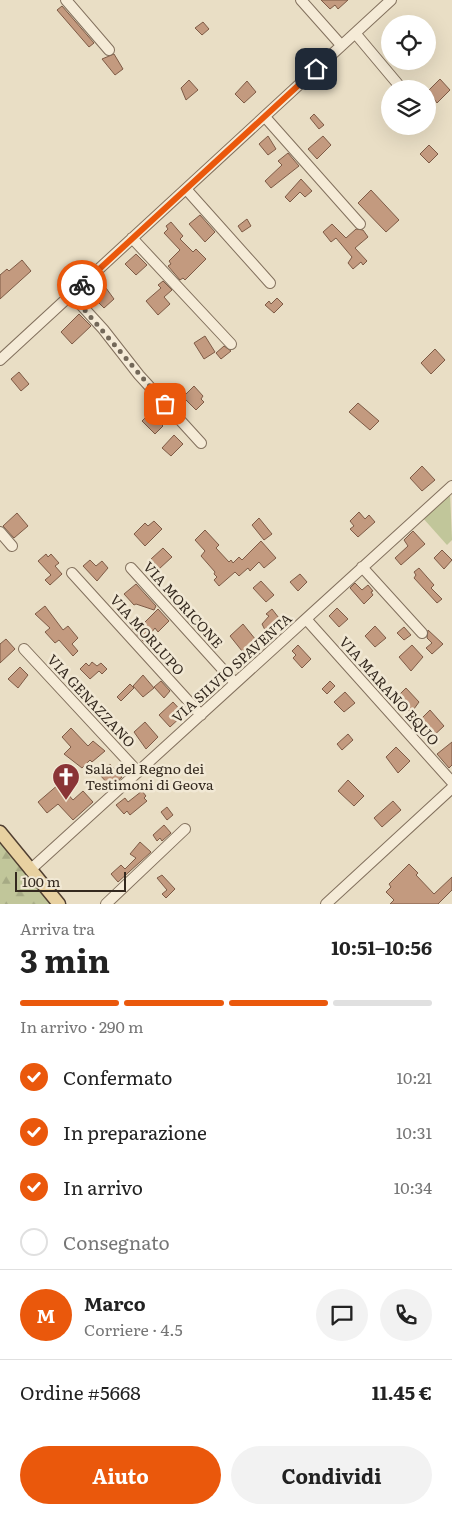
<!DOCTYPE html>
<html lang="it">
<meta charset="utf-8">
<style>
body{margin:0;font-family:Literata,serif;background:#f2f2f2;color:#222;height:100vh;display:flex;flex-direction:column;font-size:19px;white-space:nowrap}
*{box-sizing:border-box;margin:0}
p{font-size:16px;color:#767676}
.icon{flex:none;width:28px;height:28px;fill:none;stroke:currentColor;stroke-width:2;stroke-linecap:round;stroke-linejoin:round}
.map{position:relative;height:904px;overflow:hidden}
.panel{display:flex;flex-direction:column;background:#fff;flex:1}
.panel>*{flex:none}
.tools{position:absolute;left:381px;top:15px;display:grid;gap:10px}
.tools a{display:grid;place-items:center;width:55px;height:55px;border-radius:50%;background:#fff;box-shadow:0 5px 20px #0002;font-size:25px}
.scale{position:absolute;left:15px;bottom:12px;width:111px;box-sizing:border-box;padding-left:5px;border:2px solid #34291f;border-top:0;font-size:14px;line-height:18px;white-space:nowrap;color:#34291f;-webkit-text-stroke:4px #f1e8d4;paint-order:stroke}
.pin{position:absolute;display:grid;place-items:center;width:42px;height:42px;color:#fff;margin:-21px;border-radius:10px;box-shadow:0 2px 8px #0006}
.courier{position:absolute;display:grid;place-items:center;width:50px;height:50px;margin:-25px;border:4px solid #ea580c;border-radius:50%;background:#fff;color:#222;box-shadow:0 1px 6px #0007}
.headline em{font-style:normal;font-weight:700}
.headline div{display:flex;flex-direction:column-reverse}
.headline{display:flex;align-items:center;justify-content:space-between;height:85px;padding:0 20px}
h1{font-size:32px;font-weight:700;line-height:38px}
.bar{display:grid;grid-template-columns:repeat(4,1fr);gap:8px 5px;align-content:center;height:60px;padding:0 20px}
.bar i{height:6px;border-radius:4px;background:#e0e0e0}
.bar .active{background:#ea580c}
.bar p{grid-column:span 4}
.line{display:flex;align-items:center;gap:12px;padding:0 20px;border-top:1px solid #e0e0e0}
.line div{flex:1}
.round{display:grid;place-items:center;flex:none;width:52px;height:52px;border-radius:26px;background:#f2f2f2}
ol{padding:0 20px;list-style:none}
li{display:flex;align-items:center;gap:15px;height:55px}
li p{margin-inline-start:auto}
li .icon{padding:5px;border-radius:50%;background:#ea580c;color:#fff;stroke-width:4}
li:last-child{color:#767676}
li i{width:28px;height:28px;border:2px solid #e0e0e0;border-radius:50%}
.primary-button{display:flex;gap:10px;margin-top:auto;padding:10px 20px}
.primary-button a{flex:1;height:58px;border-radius:30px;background:#ea580c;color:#fff;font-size:20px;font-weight:700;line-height:58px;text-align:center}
.primary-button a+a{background:#f2f2f2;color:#222}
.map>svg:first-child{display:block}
.grass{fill:#c1c69a}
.forest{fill:url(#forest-firs)}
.building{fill:#c39a7f;stroke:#7e5b46}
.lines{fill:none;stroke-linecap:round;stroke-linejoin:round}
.minor-casing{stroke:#82705d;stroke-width:12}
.major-casing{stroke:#503f31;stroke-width:15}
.minor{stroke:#f5ebd7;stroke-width:10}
.major{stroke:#e8d1a1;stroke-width:12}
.done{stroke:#736859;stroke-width:5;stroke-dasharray:0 9}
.route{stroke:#ea580c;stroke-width:6}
.labels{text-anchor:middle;stroke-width:5;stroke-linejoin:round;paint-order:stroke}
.street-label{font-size:14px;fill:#34291f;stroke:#f1e8d4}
.poi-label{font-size:14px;fill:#34291f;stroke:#f1e8d4;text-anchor:start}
</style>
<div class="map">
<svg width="452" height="904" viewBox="0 0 452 904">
<defs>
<pattern id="forest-firs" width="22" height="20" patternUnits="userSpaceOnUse" patternTransform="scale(1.25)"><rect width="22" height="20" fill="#c1c69a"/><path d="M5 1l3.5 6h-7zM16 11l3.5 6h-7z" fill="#a6aa84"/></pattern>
</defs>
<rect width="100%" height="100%" fill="#e9dec5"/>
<path class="grass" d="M450 492 452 540 447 545 422 517Z"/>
<path class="forest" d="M0 835 55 904H0Z"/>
<path class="building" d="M321 0H348L338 9 335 5 330 9Z
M62 6 94 43 89 47 57 10Z
M203 22 209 29 202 35 195 28Z
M114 54 123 69 115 75 102 59Z
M440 79 450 90 437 103 428 91Z
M189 80 198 90 186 100 181 88Z
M247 81 256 92 244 103 235 94Z
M314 114 324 125 319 129 310 118Z
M268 136 276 149 268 155 259 144Z
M323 136 331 145 317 159 308 149Z
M429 145 438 154 429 163 420 154Z
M288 153 299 166 271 188 265 181 282 165 278 161Z
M301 179 312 191 305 197 300 192 290 202 285 197Z
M371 190 399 220 386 232 358 203Z
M200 215 215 232 205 242 189 224Z
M247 219 251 226 242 232 238 226Z
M171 222 183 236 180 239 193 252 196 249 206 259 185 280 183 278 180 280 168 266 171 264 169 261 180 250 164 233 168 229 166 226Z
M332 224 346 238 356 229 363 230 368 237 355 248 367 261 363 265 361 262 353 269 348 263 352 257 336 238 331 242 323 232Z
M136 254 147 265 136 275 125 264Z
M22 260 31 271 0 299V275L7 269 9 271Z
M163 281 172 290 164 297 170 304 158 315 146 301 161 288 158 285Z
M106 288 114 299 104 308 95 299Z
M277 298 283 304 274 313 265 305 269 301 271 304Z
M79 314 91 326 72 344 61 332Z
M205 336 215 352 204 359 194 343Z
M224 346 231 351 221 359 216 353Z
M435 349 445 360 431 374 421 363Z
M19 372 29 384 21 391 11 379Z
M194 386 203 396 201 399 204 402 196 410 183 397Z
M358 403 379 421 370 430 349 412Z
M152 411 155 414 157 413 164 421 161 424 163 426 155 434 142 421Z
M174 435 183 444 171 456 162 448Z
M422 466 435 480 422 491 410 478Z
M359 512 365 519 369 515 375 522 358 537 350 529 354 526 350 521Z
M17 513 28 526 14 538 3 526Z
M259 518 272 534 264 540 252 525Z
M154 521 162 529 145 546 134 534 145 523 148 526Z
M205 530 219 545 216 548 229 562 231 560 233 563 239 557 242 560 261 541 276 558 264 568 259 562 250 571 248 568 239 576 235 572 219 586 214 580 217 577 214 574 215 572 201 556 205 551 195 540Z
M413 531 425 544 401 565 395 558 408 546 404 540Z
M163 548 172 557 159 569 151 559Z
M442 550 452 560 444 569 434 558Z
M46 554 48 557 51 554 59 563 55 566 62 574 50 585 45 580 51 575 38 561Z
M90 560 96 566 102 561 108 568 97 581 83 566Z
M419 568 434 585 431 588 442 599 437 603 414 578 416 575 414 572Z
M300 574 307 582 298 591 290 582Z
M261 581 274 595 266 602 253 588Z
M355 583 362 590 368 585 373 591 371 592 373 595 364 604 350 588Z
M136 584 156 606 154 610 136 604 134 605 124 594Z
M45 606 63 630 68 626 78 638 72 644 78 651 73 656 59 640 55 643 45 632 50 628 35 614Z
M337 608 348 619 339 627 329 616Z
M158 609 169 621 158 632 155 628 144 642 132 629 141 622 143 624Z
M272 609 282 622 267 634 262 624 269 616 266 614Z
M243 624 260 645 246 656 230 636Z
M375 626 386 638 375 647 365 636Z
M404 627 411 635 404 640 397 633Z
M428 630 443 644 432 654 426 648 432 643 427 638Z
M6 639 15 649 0 663V644Z
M298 645 311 659 302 668 293 658 296 655 292 651Z
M412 645 423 657 411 671 399 657Z
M92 662 97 666 101 663 107 669 102 674 99 671 90 679 80 669 86 663 89 666Z
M20 667 28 675 18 688 8 679Z
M143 675 154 688 143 697 133 686Z
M161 681 170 691 164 698 154 687Z
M330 681 335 686 327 694 322 689Z
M130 684 134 688 121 701 117 697Z
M406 688 419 702 411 713 396 698Z
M345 692 355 703 344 712 334 702Z
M173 702 184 714 170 727 159 715Z
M430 710 444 726 430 739 416 724Z
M145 722 158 737 146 749 134 732Z
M71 728 88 746 93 741 105 751 92 762 90 760 82 768 64 754 71 747 62 737Z
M348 734 353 740 342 750 337 744Z
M452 742V765L449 768 437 754Z
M396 747 410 761 398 773 386 757Z
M110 764 122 777 111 787 99 774Z
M348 780 364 796 354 806 338 791Z
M59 784 73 800 83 791 93 802 73 820 58 804 47 813 38 802Z
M142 791 146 796 144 798 147 801 130 815 127 811 124 814 116 805 125 798 128 802Z
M393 801 401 810 382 827 374 818Z
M167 807 173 815 167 820 161 812Z
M164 825 171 833 162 841 160 838 157 841 153 835Z
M140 842 151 852 118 882 111 874 121 865 125 869 136 858 130 854Z
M409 864 418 873 416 875 434 894 452 877V890L438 904H390L394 900 386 892 391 887 389 884Z
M162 875 175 889 166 898 162 894 167 890 157 878Z"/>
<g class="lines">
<defs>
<path id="minor" d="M66 0 109 50
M301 0 341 45
M355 33 402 89
M265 117 360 224
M186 189 270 283
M132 238 231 344
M71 294 103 329 139 375 201 443
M0 360 391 0
M0 532 12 546
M362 567 422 633
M131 568 235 683
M72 573 201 715
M306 619 452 782
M24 649 138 772
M30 870 452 486
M106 904 185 829
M326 904 452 788"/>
<path id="major" d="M0 832 59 904"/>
</defs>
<use href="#minor" class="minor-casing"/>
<use href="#major" class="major-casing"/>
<use href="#minor" class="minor"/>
<use href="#major" class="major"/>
</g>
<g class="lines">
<path class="done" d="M82 285 71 294 165 404"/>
<path class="route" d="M82 285 316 69"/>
</g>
<defs>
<symbol id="church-pin" viewBox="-11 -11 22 30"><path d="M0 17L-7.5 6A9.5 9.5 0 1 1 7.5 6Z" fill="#8a3436" stroke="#f1e8d4"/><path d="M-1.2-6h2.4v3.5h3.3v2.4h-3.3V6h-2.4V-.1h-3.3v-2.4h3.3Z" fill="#fff"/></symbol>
</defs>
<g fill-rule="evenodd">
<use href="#church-pin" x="50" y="761" width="32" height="43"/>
</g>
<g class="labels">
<g class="street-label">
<text transform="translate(183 605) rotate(48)" y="5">VIA MORICONE</text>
<text transform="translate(147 635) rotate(48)" y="5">VIA MORLUPO</text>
<text transform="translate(232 668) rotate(-42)" y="5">VIA SILVIO SPAVENTA</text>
<text transform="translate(389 691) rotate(48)" y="5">VIA MARANO EQUO</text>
<text transform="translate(91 701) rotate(47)" y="5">VIA GENAZZANO</text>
</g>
<g class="poi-label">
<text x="85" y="774">Sala del Regno dei<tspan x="85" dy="16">Testimoni di Geova</tspan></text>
</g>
</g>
</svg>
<div class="tools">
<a><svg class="icon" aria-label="locate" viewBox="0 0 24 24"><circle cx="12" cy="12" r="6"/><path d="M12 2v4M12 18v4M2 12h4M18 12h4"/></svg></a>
<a><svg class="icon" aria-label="layers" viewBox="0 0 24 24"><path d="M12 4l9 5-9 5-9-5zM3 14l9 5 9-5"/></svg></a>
</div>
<div class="scale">100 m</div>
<div class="pin" style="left:165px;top:404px;background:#ea580c"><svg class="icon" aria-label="bag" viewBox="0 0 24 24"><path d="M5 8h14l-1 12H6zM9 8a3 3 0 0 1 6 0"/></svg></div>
<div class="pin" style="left:316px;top:69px;background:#1f2937"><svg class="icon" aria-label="home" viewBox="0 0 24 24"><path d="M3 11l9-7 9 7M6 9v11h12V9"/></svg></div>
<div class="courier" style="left:82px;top:285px"><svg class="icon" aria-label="bike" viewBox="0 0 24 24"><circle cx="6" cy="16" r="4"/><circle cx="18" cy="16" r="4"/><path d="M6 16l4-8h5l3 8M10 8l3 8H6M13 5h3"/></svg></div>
</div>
<section class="panel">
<div class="headline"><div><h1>3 min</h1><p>Arriva tra</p></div><em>10:51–10:56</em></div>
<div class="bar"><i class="active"></i><i class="active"></i><i class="active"></i><i></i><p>In arrivo · 290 m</p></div>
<ol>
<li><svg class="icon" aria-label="check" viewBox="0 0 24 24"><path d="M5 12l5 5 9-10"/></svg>Confermato<p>10:21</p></li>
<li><svg class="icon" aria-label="check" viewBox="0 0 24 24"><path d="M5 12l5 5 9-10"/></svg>In preparazione<p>10:31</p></li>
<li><svg class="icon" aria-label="check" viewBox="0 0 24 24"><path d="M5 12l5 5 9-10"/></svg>In arrivo<p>10:34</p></li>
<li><i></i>Consegnato</li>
</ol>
<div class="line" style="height:90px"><b class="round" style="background:#ea580c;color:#fff">M</b><div><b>Marco</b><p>Corriere · 4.5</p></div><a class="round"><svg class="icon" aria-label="chat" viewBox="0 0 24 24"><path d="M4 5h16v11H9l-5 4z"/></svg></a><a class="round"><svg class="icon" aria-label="phone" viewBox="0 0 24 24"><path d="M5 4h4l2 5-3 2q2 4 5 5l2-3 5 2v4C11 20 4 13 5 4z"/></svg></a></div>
<div class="line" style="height:65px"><div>Ordine #5668</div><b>11.45 €</b></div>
<div class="primary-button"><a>Aiuto</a><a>Condividi</a></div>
</section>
